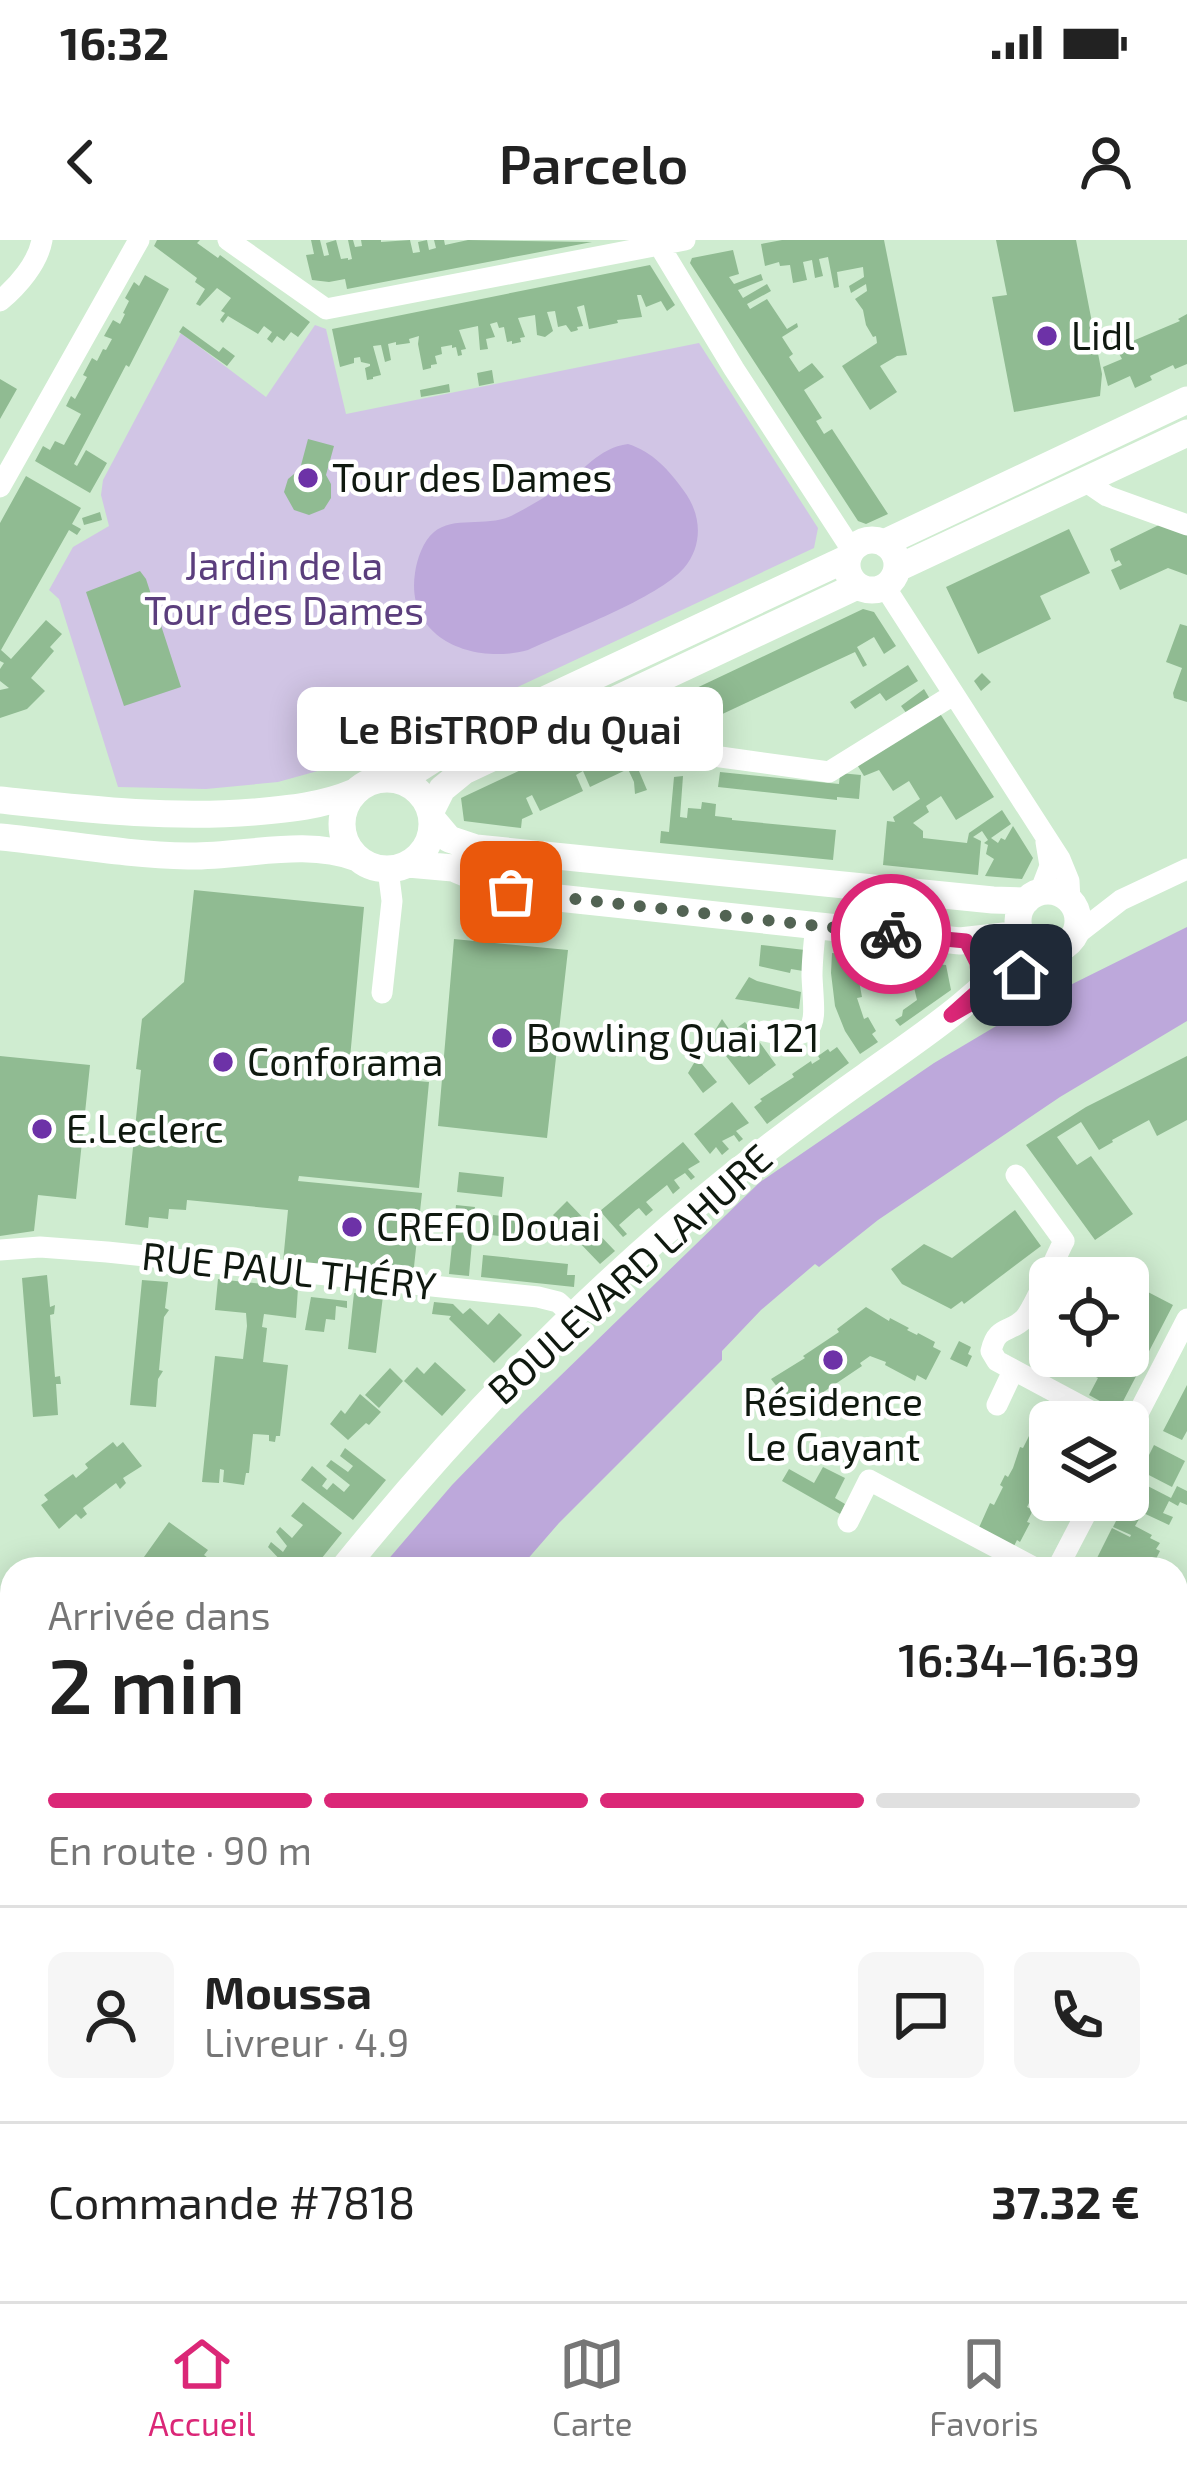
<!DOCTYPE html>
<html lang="fr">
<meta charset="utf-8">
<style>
body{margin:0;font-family:"Exo 2",sans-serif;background:#f6f6f6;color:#222;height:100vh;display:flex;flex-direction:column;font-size:45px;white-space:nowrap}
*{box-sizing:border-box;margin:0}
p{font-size:39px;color:#767676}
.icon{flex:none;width:66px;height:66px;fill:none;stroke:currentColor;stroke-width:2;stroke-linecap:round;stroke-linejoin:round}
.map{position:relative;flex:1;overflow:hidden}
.side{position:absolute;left:0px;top:1317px;width:1188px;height:744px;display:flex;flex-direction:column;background:#fff;border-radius:36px 36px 0 0;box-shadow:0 6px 30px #0003}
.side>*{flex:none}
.buttons{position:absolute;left:1029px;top:1017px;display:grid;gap:24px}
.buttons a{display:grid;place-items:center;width:120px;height:120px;border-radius:18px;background:#fff;box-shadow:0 6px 30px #0003;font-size:60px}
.pin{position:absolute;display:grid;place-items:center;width:102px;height:102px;color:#fff;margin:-51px;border-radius:24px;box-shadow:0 6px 18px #0006}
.courier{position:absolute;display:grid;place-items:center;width:120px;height:120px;margin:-60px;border:9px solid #db2777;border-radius:50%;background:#fff;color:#222;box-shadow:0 3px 15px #0007}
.bubble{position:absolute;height:84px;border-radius:18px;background:#fff;box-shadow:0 6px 30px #0003;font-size:39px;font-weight:600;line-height:84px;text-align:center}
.overview em{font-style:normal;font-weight:600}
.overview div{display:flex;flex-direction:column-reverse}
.overview{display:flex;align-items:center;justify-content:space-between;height:204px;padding:0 48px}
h1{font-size:78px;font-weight:600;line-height:90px}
.bar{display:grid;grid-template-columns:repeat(4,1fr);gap:18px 12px;align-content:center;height:144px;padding:0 48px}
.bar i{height:15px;border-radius:9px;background:#e0e0e0}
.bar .selected{background:#db2777}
.bar p{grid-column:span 4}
.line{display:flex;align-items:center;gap:30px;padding:0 48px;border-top:3px solid #e0e0e0}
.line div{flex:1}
.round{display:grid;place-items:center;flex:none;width:126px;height:126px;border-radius:18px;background:#f6f6f6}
.status{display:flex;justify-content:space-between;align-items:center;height:84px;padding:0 60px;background:#fff;direction:ltr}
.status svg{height:33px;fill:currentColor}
header{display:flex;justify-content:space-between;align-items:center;height:156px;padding:0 48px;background:#fff;font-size:54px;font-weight:600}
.tab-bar{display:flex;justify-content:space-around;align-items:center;height:168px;border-top:3px solid #e0e0e0;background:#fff;font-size:33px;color:#767676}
.tab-bar a{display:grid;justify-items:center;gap:6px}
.tab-bar .selected{color:#db2777}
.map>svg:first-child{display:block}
.green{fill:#d1c5e5}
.water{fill:#bda8db}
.building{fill:#90bb92}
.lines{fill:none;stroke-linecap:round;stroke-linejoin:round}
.minor{stroke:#fff;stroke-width:21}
.major{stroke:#fff;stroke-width:27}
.done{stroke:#526353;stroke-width:12;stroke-dasharray:0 21.6}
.route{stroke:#db2777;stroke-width:15}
.poi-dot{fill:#6d32a7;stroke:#fff;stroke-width:4.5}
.labels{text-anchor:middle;stroke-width:9;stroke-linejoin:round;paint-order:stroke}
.poi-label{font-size:39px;fill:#0f190f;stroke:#fff;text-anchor:start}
.park-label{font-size:39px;fill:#5b3e7d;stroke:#fff}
.street-label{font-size:39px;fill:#0f190f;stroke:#fff}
</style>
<div class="status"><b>16:32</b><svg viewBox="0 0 49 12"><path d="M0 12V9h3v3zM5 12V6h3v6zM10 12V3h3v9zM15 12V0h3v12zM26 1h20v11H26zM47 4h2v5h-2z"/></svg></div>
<header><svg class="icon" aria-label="back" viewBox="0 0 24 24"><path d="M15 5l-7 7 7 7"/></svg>Parcelo<svg class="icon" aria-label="person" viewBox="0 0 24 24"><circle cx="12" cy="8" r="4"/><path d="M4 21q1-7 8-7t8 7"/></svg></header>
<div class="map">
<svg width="1187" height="2061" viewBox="0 0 1187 2061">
<rect width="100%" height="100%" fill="#cfecd0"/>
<path class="green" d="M315 85 326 89 346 174 699 103 818 288 814 308 368 517 278 542 206 549 118 547 59 359 49 350 73 307 109 286 101 255 103 240 181 93 266 157Z"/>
<path class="water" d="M628 204C653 212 669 230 684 251 701 274 704 304 684 328 658 358 567 392 528 410 474 425 405 399 415 333 417 319 423 301 434 292 454 275 488 288 513 275 529 267 545 257 560 247 584 231 598 208 628 204Z
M1187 687V781L1060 857 878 980 819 1027 815 1024 761 1070 722 1111V1120L559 1283 519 1329H380L452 1245 521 1174 760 942 934 823 1040 760Z
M12 1918V2049H67L61 2061H0V1944Z"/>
<path class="building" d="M157 0H200L197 3 218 18 220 15 310 82 298 97 291 92 284 101 277 96 272 103 267 99 272 92 264 86 258 94 228 76 223 83 220 80 225 73 221 71 231 58 217 48 200 66 196 64 205 49 195 42 197 38 154 6Z
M311 0H320L324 16 329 15 326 3 336 0 341 19 348 18V20L352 19 348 0H353L355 7 362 6 361 0H381V2L410 0 413 13 420 12 418 2 427 0 429 10 436 8 434 0H444L445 5 468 0 592 2 347 49 345 39 329 42 312 40 306 15 314 14Z
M782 0H884L907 115 897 116 880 126 897 152 870 170 842 126 877 103 876 96 873 97 866 85 863 70 855 59 867 51 866 44 851 53 849 46 864 37 863 27 837 32 839 47 834 48 828 17 819 19 823 36 815 38 812 20 803 22 807 40 793 43 790 25 780 26 779 22 765 26 761 4Z
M996 0H1076L1102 134 1100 156 1014 172 992 57 1007 55Z
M733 10 739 34 729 37 734 44 761 34 763 40 738 50 743 58 767 44 771 51 747 64 750 69 767 59 787 89 797 83 798 87 782 97 793 114 789 117 799 132 812 123 824 137 804 150 822 178 816 181 824 194 832 189 888 274 866 284 858 281 690 23 692 18Z
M650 25 675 65 667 71 661 61 646 67 641 55H637L642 77 617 80 618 83 589 89 584 65 577 67 583 86 577 87 578 90 575 91 571 92 566 85 558 87 555 71 547 72 553 91 545 97 537 95 535 75 518 78 525 97 520 98 521 102 512 104V101L507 102 504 87 499 88 497 82 490 84 495 97 486 99 488 109 480 110 478 86 459 90 466 109 461 110 462 115 458 116 456 107 452 108V105L441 107 442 114 435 116 437 124 431 125V128L423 130 418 104 419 96 409 99 410 103 396 105V102L388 104 391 120 385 122 381 105 373 106 381 135 373 137V139L367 140 365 128 370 126V124L361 122 360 117 354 118V123L340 127 332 89Z
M145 35 169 49 129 127 126 125 74 224 77 226 86 210 107 223 90 253 35 221 43 206 50 210 55 201 64 205 81 174 66 166 71 156 75 159 87 137 83 135 92 118 97 121 103 109 106 110 112 99 104 96 113 80 120 84 125 74 123 73 129 61 125 58 134 42 139 46Z
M1187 74V124L1175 129 1173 125 1150 136 1152 140 1135 148 1130 136 1108 146 1103 127 1122 119 1116 108 1180 81 1178 79Z
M183 86 219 112 223 107 235 116 227 126 179 92Z
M492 130 494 143 479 146 477 133Z
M0 139 17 149 0 179Z
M449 144 450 152 421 157 420 150Z
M308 199 334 206 326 235 331 244V258L324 269 309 275 294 270 284 252 288 239 300 229Z
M26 236 81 268 72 284 81 289 77 295 69 290 1 410 11 419 46 380 62 394 50 407 54 411 31 438 45 451 27 469 0 478V450L9 448 0 441V429L4 423 0 421V283Z
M100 272 102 280 84 285 82 278Z
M1163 283 1187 292V335L1168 328 1120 350 1111 330 1122 325 1119 320 1115 322 1110 309Z
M1069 289 1090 333 1040 356 1051 379 978 414 946 347Z
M140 331 146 339 181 447 124 466 86 352Z
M863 369 874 372 896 406 884 414 874 397 857 407 867 425 863 427 855 412 684 492 669 461Z
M1180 384 1187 386V462L1174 458 1173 453 1182 428 1166 422Z
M908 425 918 441 886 461 880 453 855 469 850 462Z
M982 433 991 442 981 451 974 441Z
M924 449 930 459 907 474 901 466Z
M658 466 676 506 663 512 666 518 639 531 647 550 635 554 634 542 628 529 590 547 583 531 576 535 583 551 540 571 532 555 526 558 533 574 522 579 521 588 464 581 461 558 617 485 626 505 653 492 644 473Z
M939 472 994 557 956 580 941 556 926 566 929 572 913 583 923 591V598L967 603 969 593 1002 570 1011 584 991 598 998 603 1001 598 1005 600 1013 586 1033 618 1022 639 985 636 994 619 986 614 988 605 984 603 988 600 982 591 973 597 981 601 978 635 883 625 887 581 895 582 893 577 920 559 909 541 893 551 879 530 864 536 856 523Z
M720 532 839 544 840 533 861 535 859 559 837 557V560L718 547Z
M683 536 680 577 687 578 688 568 701 569 702 562 716 564 715 576 732 578V580L836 590 833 620 660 603 661 591 669 592 674 537Z
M194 650 364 667 350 818 367 820 365 836 429 842 419 948 299 936 298 941 422 953 413 1036 283 1022 288 970 187 960 186 970 169 969 168 979 149 977 148 988 125 985 141 830 136 829 142 779 184 742Z
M454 699 568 710 547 898 438 886Z
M761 705 805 710 803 731 791 729 790 733 759 726Z
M832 713 859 715 858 724H853L854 741H859L862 757 857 758 864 779 868 777 876 791 872 794 878 802 860 814 845 791 835 766 831 733Z
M881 718 946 725 951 750 900 786 895 780 902 776 903 770 917 760 912 739 879 735Z
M749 737 757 741 801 752 799 769 735 759Z
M722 779 731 792 745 782 776 825 749 845 711 797Z
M837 807 849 823 767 884 754 867 762 861 760 859 794 837 792 834 811 821 812 824 820 819 818 816 828 809 830 812Z
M0 816 90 825 76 959 38 955 34 991 0 996Z
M1187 816V880L1157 896 1149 880 1112 900 1113 902 1099 910 1081 882 1057 897 1077 925 1091 916 1133 974 1095 1000 1026 905 1086 867Z
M697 818 717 842 703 853 688 833Z
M732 862 749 883 736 891 743 899 739 902 734 895 722 901 729 909 722 915 716 907 710 914 694 894Z
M683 902 700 922 688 929 695 937 691 940 685 933 674 940 680 948 673 954 667 945 646 962 653 970 646 976 639 968 636 970 619 985 627 994 623 997 600 971Z
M459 932 504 937 502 957 457 952Z
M567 961 615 1011 600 1024 553 975Z
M456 965 475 967 469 1036 449 1034Z
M1015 970 1041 1006 964 1064 962 1061 951 1069 902 1044 891 1029 924 1004 952 1018Z
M493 975 538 980 535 1000 491 995Z
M483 1015 568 1024 567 1035H575L574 1047 481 1037Z
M1084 1022 1115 1038H1076Z
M47 1035 50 1067 55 1065 54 1074 50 1075 55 1137 60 1136 61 1144H56L58 1175 33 1177 22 1038Z
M218 1039 298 1048 296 1078 264 1074 262 1087 267 1088 263 1122 288 1125 280 1196H276L275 1202 269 1201V1195L253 1194 249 1233H246L244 1245 223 1242 224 1230 220 1229 219 1243 202 1242 215 1116 243 1119 247 1086 246 1073 215 1070Z
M142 1040 168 1042 165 1068 169 1070 164 1077 159 1130 163 1131 158 1139 156 1167 130 1165Z
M1146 1051 1173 1065 1118 1171 1089 1155 1098 1138 1090 1134 1097 1123 1104 1126 1109 1116H1128V1086Z
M354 1053 383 1056 376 1113 348 1109Z
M311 1057 347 1061V1068L336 1066 335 1080 326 1079 324 1092 305 1090Z
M434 1062 453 1064 463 1074 470 1068 488 1085 499 1073 522 1095 494 1123 449 1079 451 1076 432 1074Z
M866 1067 889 1081 890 1078 909 1088 907 1090 917 1095 918 1093 935 1102 933 1107 941 1111 926 1140 917 1135 915 1141 885 1125 886 1122 870 1116 860 1123 862 1126 819 1155 821 1158 798 1175 793 1168 791 1170 766 1157 778 1148 771 1139 805 1118 803 1116 839 1092 837 1089Z
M959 1101 971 1107 968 1114 972 1116 967 1127 950 1119Z
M435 1122 466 1150 442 1176 404 1141 417 1127 424 1134Z
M390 1128 403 1141 379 1168 365 1155Z
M1187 1145V1191L1182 1200 1163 1191Z
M360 1154 381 1172 369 1185 366 1183 348 1200 330 1184 341 1170 345 1174Z
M1046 1162 1085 1182H1050V1237L1041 1254 1044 1255 1039 1265 1030 1261 1027 1267 1033 1270 1027 1282 1030 1283 1020 1302 1017 1300 1012 1310 977 1292 990 1263 994 1265 1003 1247 1000 1245 1005 1235 1008 1237 1013 1228 1020 1207 1023 1208 1032 1190 1029 1189 1039 1170 1042 1172Z
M113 1202 117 1207 123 1202 142 1226 123 1238 126 1243 120 1249 116 1243 83 1268 87 1274 81 1279 76 1274 59 1289 41 1265 48 1260 44 1255 73 1234 76 1238 88 1228 85 1224Z
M1154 1205 1185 1221 1172 1247 1141 1231Z
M345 1208 386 1240 353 1280 301 1240 312 1226 327 1239 322 1246 327 1250 333 1243 344 1252 350 1245 326 1226 331 1220 348 1232 353 1226 340 1216Z
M823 1227 845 1238 835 1258 845 1264 840 1274 782 1241 789 1229 814 1243Z
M1136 1240 1171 1258 1177 1246 1187 1251V1265L1180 1262 1178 1266 1169 1261 1163 1273 1173 1277 1169 1285 1124 1264Z
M303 1262 342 1293 313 1329H281L284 1324 268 1307 271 1302 283 1312 287 1306 276 1292 280 1287 292 1298 303 1285 291 1276Z
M1124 1265 1142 1274 1135 1286 1152 1295 1150 1298 1160 1303 1156 1309 1160 1311 1151 1329H1096L1101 1320 1097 1318 1112 1288 1130 1297 1131 1295 1113 1287Z
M169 1282 208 1310 204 1315 211 1320 204 1329H169L172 1325 167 1322 160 1329 144 1317Z
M980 1318 1003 1329H974Z
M1187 1379V1446L1180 1460H1176V1401Z
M1187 1481V1506L1176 1507V1482Z
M1187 1593V1679L1176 1703V1635L1183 1619 1176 1620V1594Z
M0 1761 8 1767 5 1772 12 1775 9 1785 0 1781Z
M1187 1761V1794L1182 1792 1178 1780Z
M1176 1835 1187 1840V1862L1178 1877 1187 1882 1176 1904Z
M1187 1998V2036L1176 2031V2021Z
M341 2049H423L394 2061H363L362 2058 350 2061Z
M439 2049H542L544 2061H441Z
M571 2049H637L661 2061H595Z
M704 2049H739L733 2061H727Z
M742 2049 764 2051 766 2061H754L756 2056Z
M783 2049H797L821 2061H778Z
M960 2049H1000L995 2061H960L957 2057Z
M1076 2049H1094L1105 2054 1102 2061H1070Z"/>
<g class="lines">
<path class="minor" d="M228 0 326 69 685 0
M656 0 734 129 852 310
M0 61C18 46 38 23 42 0
M1085 241 1107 256 1187 285
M0 247 139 0
M885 347 1060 619 1069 641 1070 661
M706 515 829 532 953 455
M1040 652 1050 626 1046 602
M1072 698 1121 660 1187 629
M382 753 392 661 388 629
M764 791C823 804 814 782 812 736 812 719 814 702 816 685
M1016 935 1064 1001C1056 1016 1033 1070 1024 1079 1010 1093 997 1085 991 1111L997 1121 1111 1182
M0 1010 40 1007 107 1012 538 1057 558 1062 573 1076
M997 1165 1013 1131
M1128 1193 1187 1079
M848 1282 869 1240 1037 1329
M1057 1329 1093 1260
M0 1725 12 1742
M1176 1744 1187 1719
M1176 1807 1187 1813
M324 2049 335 2061
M830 2049 843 2056
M678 2061 684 2049
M1033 2061 1038 2049"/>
<path class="major" d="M847 325a25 25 0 1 1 50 0a25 25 0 1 1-50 0Z
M884 303 1187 160
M898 328 1187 193
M342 584a45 45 0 1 1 90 0a45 45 0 1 1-90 0Z
M391 539 418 529 480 490 848 318
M0 560C85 569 168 579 254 572 289 569 322 566 355 552
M431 571 442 549 464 531 857 346
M433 580 449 599 476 608 993 660 1026 661
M0 597C62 603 126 615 188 616 243 617 305 598 357 618
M408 624 453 628 511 652 530 655 960 701 1021 694
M1018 681a30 30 0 1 1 60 0a30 30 0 1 1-60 0Z
M343 1329C458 1187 584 1055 727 940 773 904 819 869 866 836 922 796 983 757 1026 701
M0 1877 12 1851"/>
</g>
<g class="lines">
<path class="done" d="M511 652 891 694"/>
<path class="route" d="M891 694 966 701 977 723 979 750 951 775 1021 735"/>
</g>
<g class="poi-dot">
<circle cx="1047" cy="96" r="12"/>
<circle cx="308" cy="238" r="12"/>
<circle cx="502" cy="798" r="12"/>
<circle cx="223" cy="822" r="12"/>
<circle cx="42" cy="889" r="12"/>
<circle cx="352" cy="987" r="12"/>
<circle cx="833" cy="1120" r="12"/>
</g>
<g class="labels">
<g class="poi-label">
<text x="1071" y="110">Lidl</text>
<text x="332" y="252">Tour des Dames</text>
<text x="526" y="812">Bowling Quai 121</text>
<text x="247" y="836">Conforama</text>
<text x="66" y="903">E.Leclerc</text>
<text x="376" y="1001">CREFO Douai</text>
<text x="833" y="1176" text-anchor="middle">Résidence<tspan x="833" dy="45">Le Gayant</tspan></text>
</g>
<g class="park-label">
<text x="284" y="340">Jardin de la<tspan x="284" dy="45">Tour des Dames</tspan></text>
</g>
<g class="street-label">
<text transform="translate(289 1031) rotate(6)" y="14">RUE PAUL THÉRY</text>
<text transform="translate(630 1034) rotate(-42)" y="14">BOULEVARD LAHURE</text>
</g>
</g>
</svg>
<div class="buttons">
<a><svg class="icon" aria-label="locate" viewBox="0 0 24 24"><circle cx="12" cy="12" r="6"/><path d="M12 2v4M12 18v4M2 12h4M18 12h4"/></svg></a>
<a><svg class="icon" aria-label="layers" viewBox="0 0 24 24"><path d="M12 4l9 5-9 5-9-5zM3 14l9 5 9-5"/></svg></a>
</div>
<div class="pin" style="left:511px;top:652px;background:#ea580c"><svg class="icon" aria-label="bag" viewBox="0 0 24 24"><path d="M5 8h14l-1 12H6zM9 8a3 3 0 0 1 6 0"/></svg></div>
<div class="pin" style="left:1021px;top:735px;background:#1f2937"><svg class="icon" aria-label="home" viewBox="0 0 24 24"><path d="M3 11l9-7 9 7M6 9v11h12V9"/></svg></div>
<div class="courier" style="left:891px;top:694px"><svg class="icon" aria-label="bike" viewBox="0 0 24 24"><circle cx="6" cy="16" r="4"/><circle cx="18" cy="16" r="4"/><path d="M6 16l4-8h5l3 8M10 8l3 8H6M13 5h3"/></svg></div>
<div class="bubble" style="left:297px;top:447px;width:426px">Le BisTROP du Quai</div>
<section class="side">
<div class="overview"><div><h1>2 min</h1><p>Arrivée dans</p></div><em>16:34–16:39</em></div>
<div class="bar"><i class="selected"></i><i class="selected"></i><i class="selected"></i><i></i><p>En route · 90 m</p></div>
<div class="line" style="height:216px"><a class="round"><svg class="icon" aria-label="person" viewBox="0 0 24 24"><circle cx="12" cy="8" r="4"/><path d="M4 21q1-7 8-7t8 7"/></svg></a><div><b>Moussa</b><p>Livreur · 4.9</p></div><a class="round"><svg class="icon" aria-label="chat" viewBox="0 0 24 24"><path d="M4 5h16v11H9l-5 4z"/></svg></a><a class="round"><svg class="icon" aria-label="phone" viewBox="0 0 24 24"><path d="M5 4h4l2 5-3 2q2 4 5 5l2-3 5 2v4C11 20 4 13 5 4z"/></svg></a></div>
<div class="line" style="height:156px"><div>Commande #7818</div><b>37.32 €</b></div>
</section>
</div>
<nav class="tab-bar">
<a class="selected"><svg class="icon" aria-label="home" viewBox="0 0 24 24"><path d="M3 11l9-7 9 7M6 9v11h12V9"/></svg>Accueil</a>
<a><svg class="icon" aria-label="map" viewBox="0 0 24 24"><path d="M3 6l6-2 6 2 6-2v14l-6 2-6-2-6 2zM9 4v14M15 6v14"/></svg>Carte</a>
<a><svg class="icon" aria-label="saved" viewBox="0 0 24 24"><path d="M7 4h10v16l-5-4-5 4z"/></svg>Favoris</a>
</nav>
